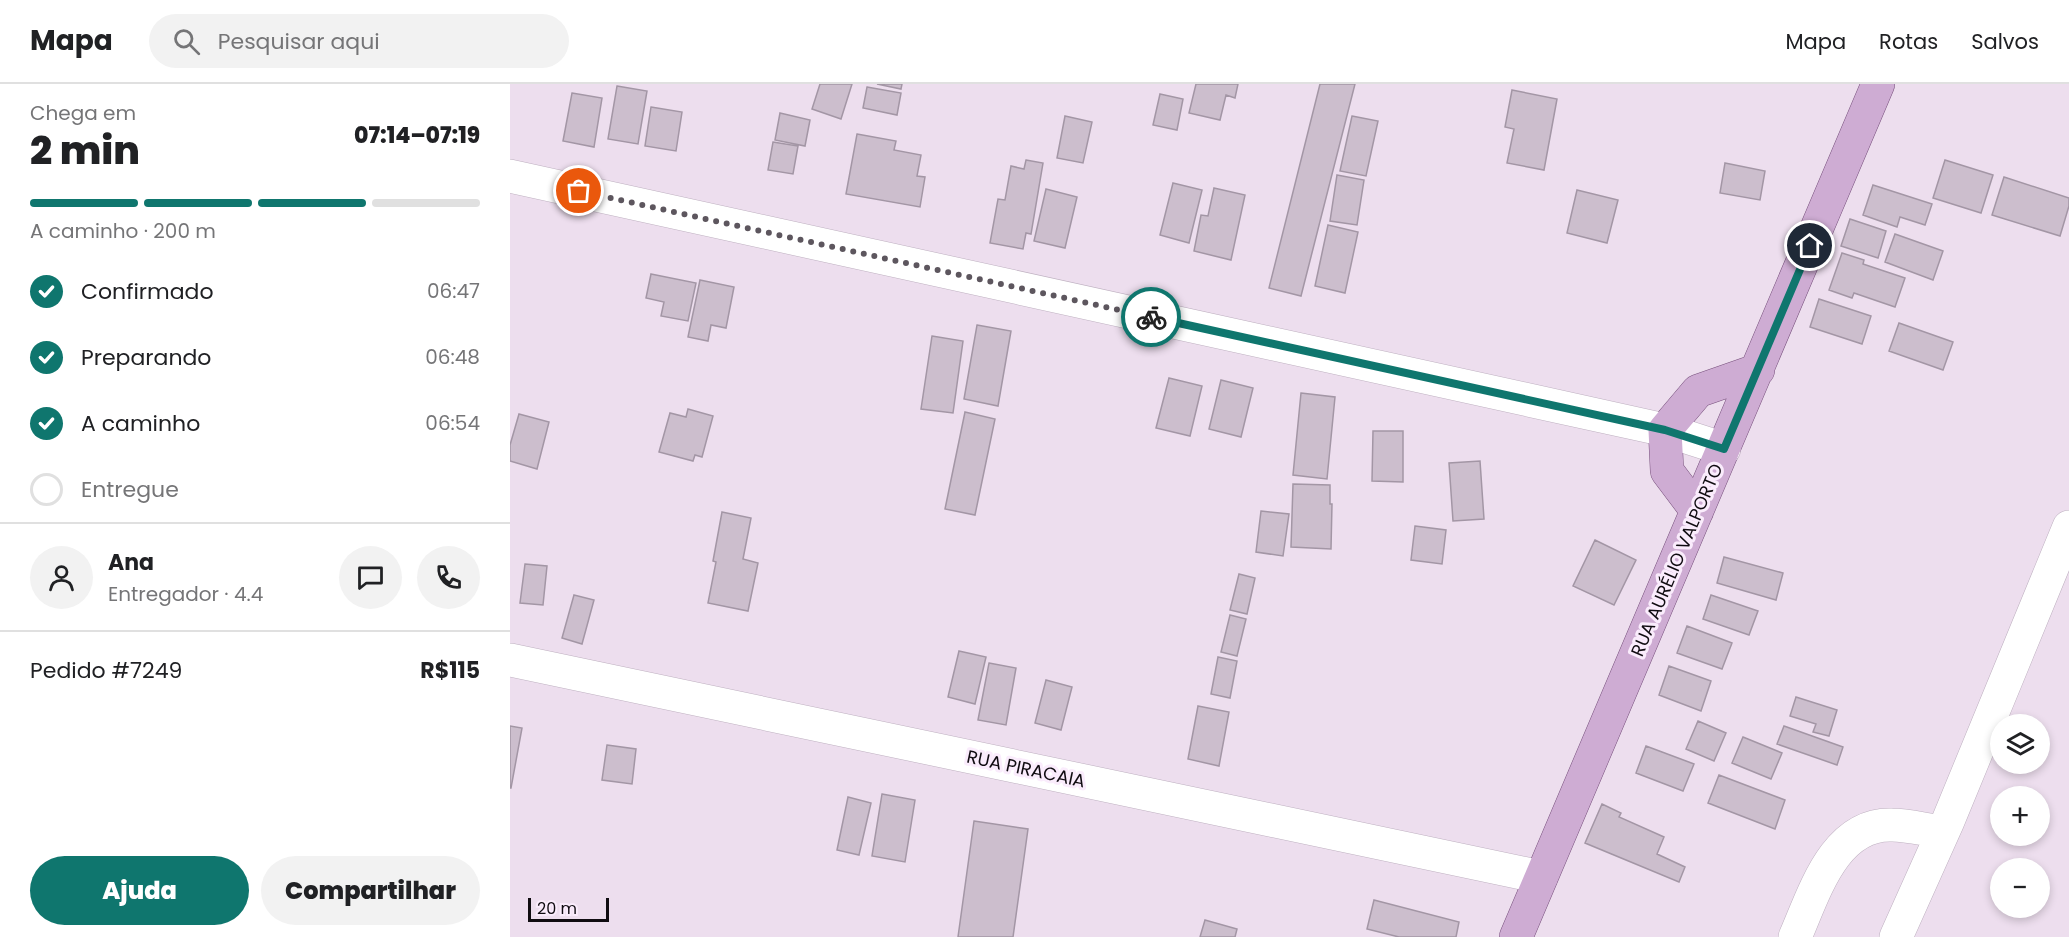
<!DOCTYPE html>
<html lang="pt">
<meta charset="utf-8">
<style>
body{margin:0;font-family:Poppins,sans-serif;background:#f2f2f2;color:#202124;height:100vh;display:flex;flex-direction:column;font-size:22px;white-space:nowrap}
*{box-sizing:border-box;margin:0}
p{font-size:20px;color:#757577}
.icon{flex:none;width:33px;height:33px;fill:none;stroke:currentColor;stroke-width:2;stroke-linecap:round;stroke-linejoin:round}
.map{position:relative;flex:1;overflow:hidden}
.panel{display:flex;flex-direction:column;background:#fff;width:510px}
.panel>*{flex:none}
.fabs{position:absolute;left:1480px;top:630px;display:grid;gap:12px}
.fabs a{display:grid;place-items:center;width:60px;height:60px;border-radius:50%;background:#fff;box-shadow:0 3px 9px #0003;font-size:30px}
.scale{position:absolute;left:18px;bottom:15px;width:81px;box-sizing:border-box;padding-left:6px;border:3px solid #100c11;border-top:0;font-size:16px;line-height:21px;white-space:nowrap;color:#100c11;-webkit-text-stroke:4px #faecfc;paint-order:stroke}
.pin{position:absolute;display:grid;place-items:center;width:51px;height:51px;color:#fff;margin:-26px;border:3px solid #fff;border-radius:50%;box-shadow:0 2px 6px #0007}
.courier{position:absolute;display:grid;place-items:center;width:60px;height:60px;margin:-30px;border:4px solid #0f766e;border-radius:50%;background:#fff;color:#222;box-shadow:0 2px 8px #0007}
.summary em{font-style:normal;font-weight:800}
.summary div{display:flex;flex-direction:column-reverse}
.summary{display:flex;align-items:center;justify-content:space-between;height:102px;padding:0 30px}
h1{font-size:39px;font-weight:800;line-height:45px}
.bar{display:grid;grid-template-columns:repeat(4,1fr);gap:9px 6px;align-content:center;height:72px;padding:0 30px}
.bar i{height:8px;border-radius:4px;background:#e0e0e0}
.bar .selected{background:#0f766e}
.bar p{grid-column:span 4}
.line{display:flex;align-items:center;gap:15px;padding:0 30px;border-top:2px solid #e0e0e0}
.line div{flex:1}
.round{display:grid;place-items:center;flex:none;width:63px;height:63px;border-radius:32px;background:#f2f2f2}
ol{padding:0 30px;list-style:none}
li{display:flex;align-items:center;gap:18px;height:66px}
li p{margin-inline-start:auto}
li .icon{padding:6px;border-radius:50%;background:#0f766e;color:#fff;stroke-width:4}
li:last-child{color:#757577}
li i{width:33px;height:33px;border:3px solid #e0e0e0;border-radius:50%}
.action{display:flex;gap:12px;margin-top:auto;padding:12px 30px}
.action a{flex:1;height:69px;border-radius:36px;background:#0f766e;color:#fff;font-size:24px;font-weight:800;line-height:69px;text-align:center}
.action a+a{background:#f2f2f2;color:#202124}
header{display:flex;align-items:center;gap:36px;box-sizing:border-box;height:84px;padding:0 30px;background:#fff;border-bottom:2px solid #e0e0e0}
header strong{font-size:28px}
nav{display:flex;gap:33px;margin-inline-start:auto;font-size:21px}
.search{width:420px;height:54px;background:#f2f2f2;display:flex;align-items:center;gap:15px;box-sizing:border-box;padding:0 21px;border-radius:33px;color:#757577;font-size:22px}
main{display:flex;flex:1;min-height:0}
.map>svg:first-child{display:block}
.building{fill:#ccbecd;stroke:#a396a5;stroke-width:1.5}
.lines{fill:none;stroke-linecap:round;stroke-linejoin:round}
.minor-casing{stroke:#beb0c0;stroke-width:34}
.major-casing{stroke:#77507c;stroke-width:34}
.minor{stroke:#fff;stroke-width:33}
.major{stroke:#ceacd3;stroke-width:33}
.done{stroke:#5d565e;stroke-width:6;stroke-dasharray:0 10.8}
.route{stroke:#0f766e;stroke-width:8}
.labels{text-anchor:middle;stroke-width:6;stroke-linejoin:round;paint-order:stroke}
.street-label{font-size:18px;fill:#100c11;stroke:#faecfc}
</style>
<header>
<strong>Mapa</strong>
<div class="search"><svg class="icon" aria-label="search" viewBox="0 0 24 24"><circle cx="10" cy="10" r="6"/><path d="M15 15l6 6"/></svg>Pesquisar aqui</div>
<nav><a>Mapa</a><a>Rotas</a><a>Salvos</a></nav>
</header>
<main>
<section class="panel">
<div class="summary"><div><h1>2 min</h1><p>Chega em</p></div><em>07:14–07:19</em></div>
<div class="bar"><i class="selected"></i><i class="selected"></i><i class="selected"></i><i></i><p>A caminho · 200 m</p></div>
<ol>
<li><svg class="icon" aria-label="check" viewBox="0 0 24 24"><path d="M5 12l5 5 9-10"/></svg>Confirmado<p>06:47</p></li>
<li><svg class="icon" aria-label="check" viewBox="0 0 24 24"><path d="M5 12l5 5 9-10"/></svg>Preparando<p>06:48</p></li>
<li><svg class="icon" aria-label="check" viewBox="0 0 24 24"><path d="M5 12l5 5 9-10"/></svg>A caminho<p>06:54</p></li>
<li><i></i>Entregue</li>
</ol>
<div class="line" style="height:108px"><a class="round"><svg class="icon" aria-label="person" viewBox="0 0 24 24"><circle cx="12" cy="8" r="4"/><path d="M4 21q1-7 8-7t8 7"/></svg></a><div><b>Ana</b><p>Entregador · 4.4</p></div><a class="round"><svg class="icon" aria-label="chat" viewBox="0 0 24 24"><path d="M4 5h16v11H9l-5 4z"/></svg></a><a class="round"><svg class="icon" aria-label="phone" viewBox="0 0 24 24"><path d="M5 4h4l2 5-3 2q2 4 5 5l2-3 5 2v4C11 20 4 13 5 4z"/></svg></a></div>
<div class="line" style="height:78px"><div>Pedido #7249</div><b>R$115</b></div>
<div class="action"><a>Ajuda</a><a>Compartilhar</a></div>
</section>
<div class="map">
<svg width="1559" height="853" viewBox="0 0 1559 853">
<rect width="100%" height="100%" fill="#eddeee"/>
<path class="building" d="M310 0H342L331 35 302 25Z
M367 0H392L391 5Z
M686 0H728L725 14 716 11 710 36 679 29Z
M810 0H845L791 212 759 204Z
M107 2 137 7 128 60 98 55Z
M357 3 391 9 387 31 353 24Z
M1002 6 1047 15 1034 86 997 79 1004 45 995 43Z
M62 9 92 14 84 63 53 57Z
M650 10 673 15 667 46 643 41Z
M141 23 172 28 166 67 135 62Z
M270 29 300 36 295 62 265 56Z
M555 32 582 38 573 79 547 74Z
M842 32 868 37 856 92 830 87Z
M347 50 386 57 384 66 411 71 407 92 415 93 410 123 336 110Z
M263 58 288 62 283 90 258 86Z
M516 76 533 79 521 150 516 149 513 165 480 159 488 115 495 116 501 82 514 85Z
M1435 76 1483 91 1471 129 1423 114Z
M1215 79 1255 87 1250 116 1210 109Z
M827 91 854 96 847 141 820 137Z
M1494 93 1559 114V122L1550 152 1482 131Z
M663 99 692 106 679 159 650 151Z
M1363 101 1422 120 1415 141 1390 133 1387 143 1353 131Z
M704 104 735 111 721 176 684 167 691 131 698 132Z
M536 105 567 113 555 164 524 157Z
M1067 106 1108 116 1097 159 1057 149Z
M1340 135 1376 147 1368 174 1331 162Z
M818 141 848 148 835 209 805 202Z
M1385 150 1433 167 1423 196 1375 178Z
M1332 169 1354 176 1353 180 1395 194 1385 223 1344 209 1342 214 1319 206Z
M141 190 186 199 178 237 151 232 154 218 136 214Z
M190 196 224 203 216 244 201 241 198 257 178 253Z
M1309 215 1361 232 1352 260 1300 243Z
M1389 239 1443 258 1433 286 1379 267Z
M467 241 501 247 488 322 454 315Z
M422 252 453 257 443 329 411 325Z
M659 294 692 302 680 352 646 344Z
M711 296 743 304 731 353 699 345Z
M791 309 825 313 817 395 783 391Z
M178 325 203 332 192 373 185 371 183 377 149 368 160 329 176 333Z
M455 328 485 335 465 431 435 425Z
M9 330 39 338 27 385 0 377V361Z
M863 347H893V398L862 397Z
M970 377 974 435 943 437 939 379Z
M783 400 820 401V420H822L821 465 781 463Z
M751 427 779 430 773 472 746 468Z
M212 428 241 434 233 475 248 479 238 527 198 519 206 478 203 477Z
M905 442 936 446 932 480 901 476Z
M1085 456 1126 476 1104 521 1063 502Z
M1214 473 1273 489 1266 516 1207 499Z
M15 480 37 482 33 521 10 519Z
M729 490 745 494 737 530 720 526Z
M64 511 84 516 72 560 52 554Z
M1201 511 1248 527 1239 551 1193 535Z
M720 531 736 535 727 572 711 568Z
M1177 542 1222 559 1212 585 1167 569Z
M449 567 476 573 465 620 438 613Z
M708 573 727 577 720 614 701 610Z
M479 579 506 584 496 641 468 636Z
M1159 582 1201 597 1191 627 1149 611Z
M536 596 562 603 551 646 525 639Z
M1286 613 1327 626 1319 652 1303 648 1306 640 1280 632Z
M688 622 719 628 709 682 678 675Z
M1188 637 1216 649 1204 677 1176 665Z
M0 642 12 644 1 704H0Z
M1274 642 1333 663 1327 681 1267 660Z
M1233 653 1272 669 1261 695 1222 679Z
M97 661 126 665 122 700 92 696Z
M1136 662 1184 680 1173 707 1126 689Z
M1209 691 1275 716 1265 745 1198 719Z
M372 710 405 716 395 778 362 772Z
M338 713 361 719 349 771 327 766Z
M1092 720 1111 729 1109 733 1154 753 1147 770 1175 783 1169 798 1075 759Z
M464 737 518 745 503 853H448Z
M864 816 949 838 946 853H889L857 845Z
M695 836 727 845 725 853H690Z"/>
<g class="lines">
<defs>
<path id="minor" d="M0 92 1155 346 1214 365
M0 576 1031 793
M1285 853C1304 810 1324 739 1382 741 1398 741 1416 746 1433 748
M1386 853 1438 737 1559 443"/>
<path id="major" d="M1187 427 1157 387 1155 346 1188 307 1248 286
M1006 853 1368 0"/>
</defs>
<use href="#minor" class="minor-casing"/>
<use href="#major" class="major-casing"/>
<use href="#minor" class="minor"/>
<use href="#major" class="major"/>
</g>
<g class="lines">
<path class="done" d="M69 107 641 233"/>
<path class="route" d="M641 233 1155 346 1214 365 1300 162"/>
</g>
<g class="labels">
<g class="street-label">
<text transform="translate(1167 476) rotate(-67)" y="6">RUA AURÉLIO VALPORTO</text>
<text transform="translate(516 685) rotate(12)" y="6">RUA PIRACAIA</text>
</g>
</g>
</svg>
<div class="fabs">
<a><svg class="icon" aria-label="layers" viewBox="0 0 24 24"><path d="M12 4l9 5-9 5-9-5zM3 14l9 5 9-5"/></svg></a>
<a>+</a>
<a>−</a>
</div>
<div class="scale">20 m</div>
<div class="pin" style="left:69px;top:107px;background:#ea580c"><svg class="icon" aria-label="bag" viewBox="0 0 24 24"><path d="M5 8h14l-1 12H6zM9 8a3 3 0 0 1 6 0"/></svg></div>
<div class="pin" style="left:1300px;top:162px;background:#1f2937"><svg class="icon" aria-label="home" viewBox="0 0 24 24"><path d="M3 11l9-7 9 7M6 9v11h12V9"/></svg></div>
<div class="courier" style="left:641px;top:233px"><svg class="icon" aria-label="bike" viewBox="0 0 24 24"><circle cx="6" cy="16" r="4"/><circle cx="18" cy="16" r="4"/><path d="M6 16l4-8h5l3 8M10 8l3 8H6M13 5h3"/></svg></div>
</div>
</main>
